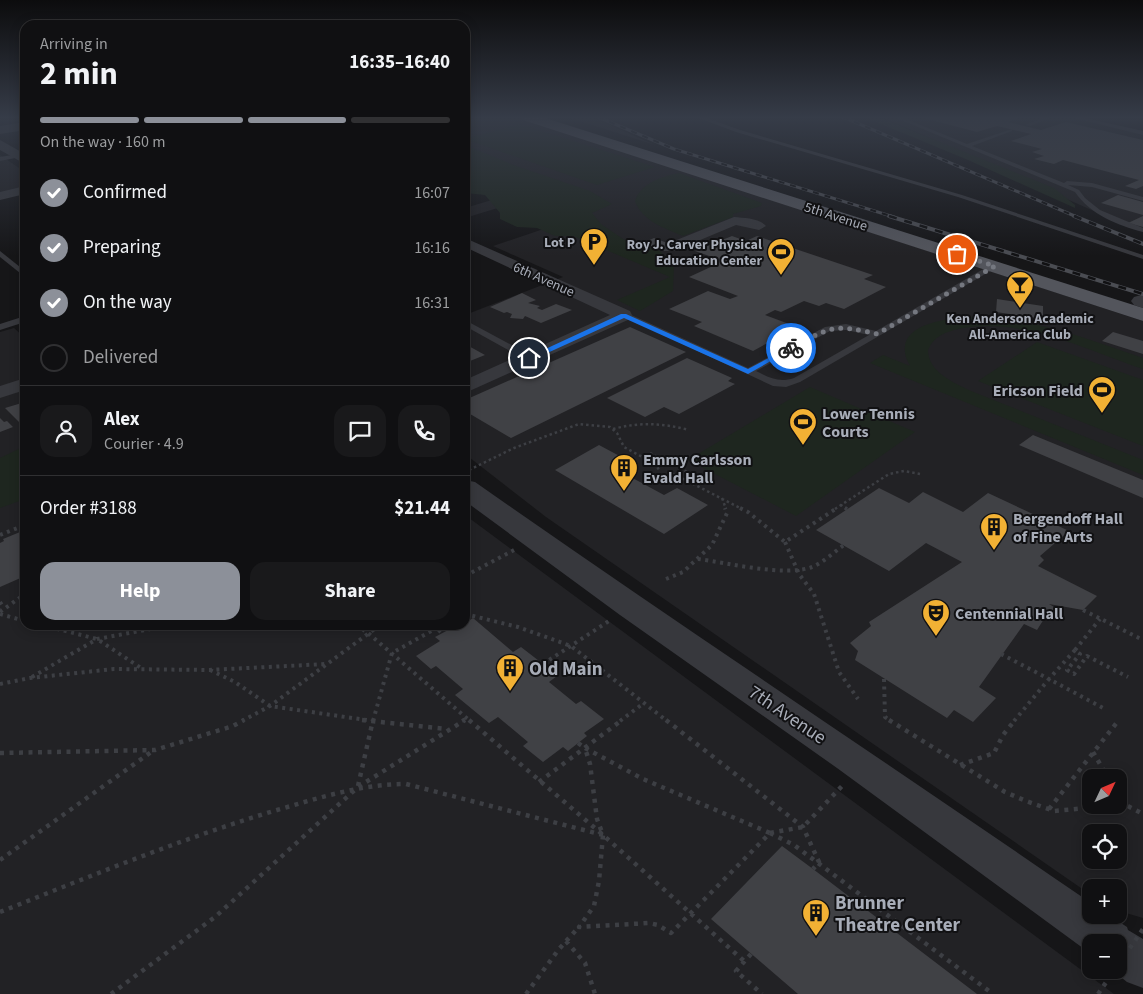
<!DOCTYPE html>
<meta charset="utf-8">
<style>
body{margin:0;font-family:"Source Sans 3",sans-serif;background:#19191b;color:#f1f3f6;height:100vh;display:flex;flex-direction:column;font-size:19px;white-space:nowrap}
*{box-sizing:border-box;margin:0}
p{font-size:16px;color:#9c9d9f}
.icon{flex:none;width:28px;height:28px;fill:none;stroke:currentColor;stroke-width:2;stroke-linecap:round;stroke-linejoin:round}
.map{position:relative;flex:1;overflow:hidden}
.panel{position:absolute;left:20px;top:20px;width:450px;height:610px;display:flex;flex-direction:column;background:#101012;border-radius:15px;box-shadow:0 2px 12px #0003,0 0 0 1px #303032}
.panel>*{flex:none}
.needle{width:32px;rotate:46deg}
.controls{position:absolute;left:1082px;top:769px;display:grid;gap:10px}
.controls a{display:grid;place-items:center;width:45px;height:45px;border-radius:10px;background:#101012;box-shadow:0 2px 12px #0003,0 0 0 1px #303032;font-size:25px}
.pin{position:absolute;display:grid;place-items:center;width:42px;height:42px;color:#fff;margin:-21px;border:2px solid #fff;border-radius:50%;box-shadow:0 1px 5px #0007}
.courier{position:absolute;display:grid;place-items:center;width:50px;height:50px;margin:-25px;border:4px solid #1a73e8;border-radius:50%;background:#fff;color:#222;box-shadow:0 1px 6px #0007}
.head em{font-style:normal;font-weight:700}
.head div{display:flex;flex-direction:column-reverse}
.head{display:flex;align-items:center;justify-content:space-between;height:85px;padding:0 20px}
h1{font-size:32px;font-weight:700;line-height:38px}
.bar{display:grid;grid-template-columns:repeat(4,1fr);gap:8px 5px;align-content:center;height:60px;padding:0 20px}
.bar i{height:6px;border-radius:4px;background:#303032}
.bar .selected{background:#8c9099}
.bar p{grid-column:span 4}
.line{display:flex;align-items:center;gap:12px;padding:0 20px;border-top:1px solid #303032}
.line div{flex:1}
.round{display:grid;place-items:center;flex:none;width:52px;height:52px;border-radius:15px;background:#19191b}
ol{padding:0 20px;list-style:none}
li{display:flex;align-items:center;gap:15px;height:55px}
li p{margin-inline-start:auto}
li .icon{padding:5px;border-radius:50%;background:#8c9099;color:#fff;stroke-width:4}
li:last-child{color:#9c9d9f}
li i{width:28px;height:28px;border:2px solid #303032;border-radius:50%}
.cta{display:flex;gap:10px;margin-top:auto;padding:10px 20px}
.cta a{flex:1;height:58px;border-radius:15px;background:#8c9099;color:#fff;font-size:20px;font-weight:700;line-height:58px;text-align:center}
.cta a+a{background:#19191b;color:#f1f3f6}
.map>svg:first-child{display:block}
.built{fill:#222225;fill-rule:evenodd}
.green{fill:#1e261f}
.building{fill:#404145}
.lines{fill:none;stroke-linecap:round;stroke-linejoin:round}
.path-far2{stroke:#3d3f44;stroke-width:2.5;stroke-dasharray:2.5 3;stroke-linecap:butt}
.path-far1{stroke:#3d3f44;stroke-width:4;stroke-dasharray:3 4.5;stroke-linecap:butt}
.path{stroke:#3d3f44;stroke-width:4.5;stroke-dasharray:4 5.5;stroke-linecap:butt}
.service{fill:#37383d;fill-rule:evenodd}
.minor{fill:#37383d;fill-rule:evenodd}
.tertiary{fill:#37383d;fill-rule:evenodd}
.primary{fill:#53555c;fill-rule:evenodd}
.rail-far1-casing{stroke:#4a4c52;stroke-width:3}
.rail-casing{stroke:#4a4c52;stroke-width:4}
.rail-far1{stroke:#111113;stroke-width:2;stroke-dasharray:6;stroke-linecap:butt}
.rail{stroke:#111113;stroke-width:2.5;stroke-dasharray:8;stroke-linecap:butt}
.path-bridge{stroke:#3d3f44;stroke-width:4.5;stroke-dasharray:4 5.5;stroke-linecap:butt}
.route{fill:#1a73e8}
.done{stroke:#757880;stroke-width:5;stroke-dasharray:0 9}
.labels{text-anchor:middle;stroke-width:4;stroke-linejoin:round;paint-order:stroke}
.far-street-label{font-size:14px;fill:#a8adb8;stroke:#111113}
.far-poi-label{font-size:14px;font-weight:bold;fill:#a8adb8;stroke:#111113;text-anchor:end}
.poi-label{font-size:16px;font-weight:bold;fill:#a8adb8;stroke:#111113;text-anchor:start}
.near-poi-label{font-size:19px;font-weight:bold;fill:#a8adb8;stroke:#111113;text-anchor:start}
.near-street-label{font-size:19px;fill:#a8adb8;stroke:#111113}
</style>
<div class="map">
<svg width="1143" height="994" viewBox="0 0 1143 994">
<rect width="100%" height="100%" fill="#161618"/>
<path class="built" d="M465 117H517L1143 321V918L1119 911V888H1091V895L546 517 465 454V315L563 277 493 246 573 219 527 199 465 218V208L512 194 465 188ZM1091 778H1119V805H1091ZM1091 832H1119V860H1091Z
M567 117H592L655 145Z
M882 117H1080L1143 131V230L1096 212Z
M0 155 25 172V187L0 193Z
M14 328 25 338V625H465V515L1114 994H0V332Z"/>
<path class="green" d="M864 117H878L1054 188 1075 205V208L968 160Z
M520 124 655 167 597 185 465 139Z
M465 145 516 166 590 191 612 204 592 213 601 224 623 239 660 251 674 265 673 291 640 311 617 300 670 277 573 236H555L537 228 517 227 500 219V213L485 195 465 193Z
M679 173 762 203 761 206 733 214V217L683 236C664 228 642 221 635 201 641 183 661 177 679 173Z
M967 317C1029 316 1085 338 1143 358V369C1085 349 1020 316 958 329 945 332 933 337 928 350 928 372 954 383 971 391L1143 460V475L870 363 883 355 910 366C888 327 940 319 967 317Z
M1037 342 1143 380V446L978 381Z
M810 387 915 432 796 516 688 460Z
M25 446V499L0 508V458Z"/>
<path class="building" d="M920 117H1021L1008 122 1041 130 1066 122 1143 140V186L1136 189 1125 186 1139 180 1063 160 1054 164 1034 159 1044 156 1032 152 1042 149 1011 141 1031 134 997 126 977 132Z
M1118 195 1143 202V215L1101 203Z
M1143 216V227L1128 223Z
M732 236 746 241 757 236 873 275 864 279 886 287 844 309 826 303 819 306 804 301 781 312 775 310 765 315 797 327 753 351 694 326 702 322 669 309 708 291 730 299 738 296 689 277 715 265 703 261 712 257 695 251Z
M654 238 670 244 659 249 643 243Z
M522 293 536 300 528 303 540 306 537 308 542 310 556 304 572 310 541 323 525 316 523 319 510 318 512 314 507 312 504 313 490 307Z
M997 299 1043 306V319L996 312Z
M630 327 686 352 511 438 465 411V400Z
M1113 332 1143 341V354L1102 341Z
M465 344 485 355 465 363Z
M687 358 732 378 728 381 735 384 679 414 664 407 645 417 607 398Z
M25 402V425L23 426 5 408Z
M0 418 4 422 7 421 13 427 0 432Z
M1033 435 1143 480V498L1019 445Z
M599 445 627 460 614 468 664 495 677 488 708 505 664 534 555 470Z
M879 488 909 503 923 492 963 512 988 493 1069 531 1040 556 1044 560 1038 566 1097 596 1083 610 1049 604 1059 610 1056 614 1049 611 1037 630 1024 624 979 687 996 698 973 722 954 710 947 718 855 660 858 651 850 643 871 626 869 622 962 562 926 543 889 571 816 530Z
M25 530V576L0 587V543L4 541 3 539Z
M473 618 513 652 521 647 543 664 557 676 549 682 576 704 581 701 604 719 584 733 587 736 568 751 563 747 543 762 523 746 528 742 498 717 489 723 455 695 463 689 436 666 431 669 416 656 440 641 435 637 450 629 452 631 461 625H465V623Z
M782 846 813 869 977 994H798L711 919Z"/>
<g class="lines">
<path class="path-far2" d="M613 429C639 422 663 423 689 430
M650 453 663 460
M675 465 687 472
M657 469 669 462
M469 470 514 448 579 424 610 427 617 433 624 447 655 464
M668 471 742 509
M722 498 726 509
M835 509 841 505
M847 509 841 505 889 474 904 471 920 474"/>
<path class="path-far1" d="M740 508 748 512 785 542 837 508
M845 508 847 509
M0 535 25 525
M785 542 799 574 814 594 839 672 858 699
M698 559C728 563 785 577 812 567 824 562 834 552 844 545
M465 576 514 550
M666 579 683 572 712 545 727 513 725 508
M0 602 2 605 0 609
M1083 610 1143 640
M0 612 25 594
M0 614 25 621
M465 614 518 627 571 646 667 721
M42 625 97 639 141 668
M356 625 368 633 470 721
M368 625V632
M433 625 442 633
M1075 650 1100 619
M1001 654 1049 679 1075 650 1080 654 1067 670 1074 674 1087 656 1128 677
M543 664 612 619
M210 670 235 682 270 706 373 721
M32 677 97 639 172 625
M884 679 885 717 891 721
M0 684 30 678 114 669 209 670 326 664
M242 721 270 706 380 625
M373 721 392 653 442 625
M462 721 466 719
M620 721 644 703
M1014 721 1049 679 1103 708"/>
<path class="path" d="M362 720 447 729
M469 720 603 835 744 961
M666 720 803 827 819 862 813 869
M889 720 1005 792 1026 801 1054 811 1118 805
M578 743 585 748
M585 748 643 779 770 833 671 933 658 925 649 923 579 927 594 906 599 881 603 835 597 819 590 764Z
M1093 752 1108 778
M0 753 155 750 233 726 244 720
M960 765 994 753 1003 735 1015 720
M539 782 622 720
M358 786 373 720
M1119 796 1124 804
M1119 805 1124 804 1143 814
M1049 809 1118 721
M770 833 794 845 993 994
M770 833 803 827 843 785
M0 860 154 750
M0 912C91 876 183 838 277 810 319 798 361 784 406 784L603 835
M566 941 585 963 595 994
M751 954 736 971 762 994
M111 994 215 917 358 787 465 720
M526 994 559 949 579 927
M1098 994 1109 978"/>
<path class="service" d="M696 117H704L740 130 962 195 1143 255V259L958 197 736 132Z
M894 117H901L967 144 1012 129V131L972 146 1064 183 1067 181 1092 183 1143 197V201L1092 187 1068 185 1079 190 1085 198 1100 210 1143 228V232C1117 225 1091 215 1075 192Z
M1045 117H1053L1030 126 1025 125Z
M1070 117H1080L1143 131V135Z
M18 154 20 155V157L0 161V157Z
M0 251 25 271V277L0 257Z
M992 264 999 266 800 382 786 387 773 386 620 315 621 313H627L748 368 825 327 846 324 876 331ZM846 330 869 335 794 378C779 383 770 378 756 371L830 331Z
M25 316V322L0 330V324Z
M465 320 532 356 534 358 529 361 526 360 465 326Z"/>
<path class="minor" d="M25 186V194L0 200V192Z
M734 217C744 218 759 218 766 226L759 230 736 225 674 251H664L662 248 664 245Z
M465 238 630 311 632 315 630 319 465 393V380L610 315 465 247Z
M25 378V390L0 398V386Z"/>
<path class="tertiary" d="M25 122V130L0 134V126Z
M0 140 25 154V164L0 150Z
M1141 295H1143V308L1134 305 1131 301 1134 297Z
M465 480 475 482C679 625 886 762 1091 903V915H1109L1127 927 1128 930 1143 939V988L1127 982 1112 970H1119V942H1091V954L837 768 620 615 465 501Z"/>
<path class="primary" d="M522 117H542L1143 308V321L523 120Z"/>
<defs>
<path id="rail-far1" d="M598 117 674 149 894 217
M843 117 1077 217"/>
<path id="rail" d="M889 216 1143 294
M1074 216 1143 244"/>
</defs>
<use href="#rail-far1" class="rail-far1-casing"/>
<use href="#rail" class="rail-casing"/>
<use href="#rail-far1" class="rail-far1"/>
<use href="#rail" class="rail"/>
<path class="path-bridge" d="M1119 964 1143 929"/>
</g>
<linearGradient id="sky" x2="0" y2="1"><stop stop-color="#0c0c0d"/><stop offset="0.46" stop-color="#363c48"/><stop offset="1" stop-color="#363c48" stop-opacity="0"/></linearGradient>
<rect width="1143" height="256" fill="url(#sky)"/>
<path class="route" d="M621 314H626L748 369 789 347 794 348 748 374 624 318 532 360 526 358Z"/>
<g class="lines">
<path class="done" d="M791 348C829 328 833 323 877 334L995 266 957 254"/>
</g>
<defs>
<symbol id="parking-pin" viewBox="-11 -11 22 30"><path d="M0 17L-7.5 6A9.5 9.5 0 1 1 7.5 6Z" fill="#f2b134" stroke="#111113"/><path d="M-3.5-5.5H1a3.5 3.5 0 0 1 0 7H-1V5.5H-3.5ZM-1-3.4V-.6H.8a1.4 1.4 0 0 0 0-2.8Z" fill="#111"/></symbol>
<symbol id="stadium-pin" viewBox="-11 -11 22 30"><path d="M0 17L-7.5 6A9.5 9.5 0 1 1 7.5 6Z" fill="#f2b134" stroke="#111113"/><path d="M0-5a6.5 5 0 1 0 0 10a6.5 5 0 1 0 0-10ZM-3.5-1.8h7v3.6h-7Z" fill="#111"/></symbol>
<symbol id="bar-pin" viewBox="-11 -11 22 30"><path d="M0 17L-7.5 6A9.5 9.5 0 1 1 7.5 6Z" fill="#f2b134" stroke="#111113"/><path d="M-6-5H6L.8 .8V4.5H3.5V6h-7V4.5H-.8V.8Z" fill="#111"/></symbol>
<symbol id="building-pin" viewBox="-11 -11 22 30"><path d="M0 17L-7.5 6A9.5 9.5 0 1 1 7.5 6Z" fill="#f2b134" stroke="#111113"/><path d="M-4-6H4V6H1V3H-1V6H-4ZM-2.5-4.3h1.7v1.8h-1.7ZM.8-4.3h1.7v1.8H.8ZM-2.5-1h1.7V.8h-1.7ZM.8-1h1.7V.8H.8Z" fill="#111"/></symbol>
<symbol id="theatre-pin" viewBox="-11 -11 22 30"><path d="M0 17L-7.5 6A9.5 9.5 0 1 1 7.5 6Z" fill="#f2b134" stroke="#111113"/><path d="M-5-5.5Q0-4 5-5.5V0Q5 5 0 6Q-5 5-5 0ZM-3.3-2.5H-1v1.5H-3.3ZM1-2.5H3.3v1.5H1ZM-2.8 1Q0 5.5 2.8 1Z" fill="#111"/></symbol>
</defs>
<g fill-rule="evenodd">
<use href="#parking-pin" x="578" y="226" width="32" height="43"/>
<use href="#stadium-pin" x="765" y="236" width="32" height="43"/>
<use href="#bar-pin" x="1004" y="269" width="32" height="43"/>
<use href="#stadium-pin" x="1086" y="374" width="32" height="43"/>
<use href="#stadium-pin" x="787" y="406" width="32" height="43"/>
<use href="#building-pin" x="608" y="452" width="32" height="43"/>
<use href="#building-pin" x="978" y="511" width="32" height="43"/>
<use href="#theatre-pin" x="920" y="597" width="32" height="43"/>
<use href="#building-pin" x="494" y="652" width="32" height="43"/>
<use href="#building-pin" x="800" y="897" width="32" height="43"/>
</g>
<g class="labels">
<g class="far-street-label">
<text transform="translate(836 216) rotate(18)" y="5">5th Avenue</text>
<text transform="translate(544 279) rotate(24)" y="5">6th Avenue</text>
</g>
<g class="far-poi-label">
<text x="575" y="247">Lot P</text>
<text x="762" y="249">Roy J. Carver Physical<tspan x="762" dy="16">Education Center</tspan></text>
<text x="1020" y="323" text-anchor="middle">Ken Anderson Academic<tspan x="1020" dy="16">All-America Club</tspan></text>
</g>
<g class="poi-label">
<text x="1083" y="396" text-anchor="end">Ericson Field</text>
<text x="822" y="419">Lower Tennis<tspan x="822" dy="18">Courts</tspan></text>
<text x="643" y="465">Emmy Carlsson<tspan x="643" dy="18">Evald Hall</tspan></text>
<text x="1013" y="524">Bergendoff Hall<tspan x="1013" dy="18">of Fine Arts</tspan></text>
<text x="955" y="619">Centennial Hall</text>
</g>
<g class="near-poi-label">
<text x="529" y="675">Old Main</text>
<text x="835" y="909">Brunner<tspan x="835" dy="22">Theatre Center</tspan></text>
</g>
<g class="near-street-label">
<text transform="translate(788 714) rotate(34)" y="7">7th Avenue</text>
</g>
</g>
</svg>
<div class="controls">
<a><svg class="needle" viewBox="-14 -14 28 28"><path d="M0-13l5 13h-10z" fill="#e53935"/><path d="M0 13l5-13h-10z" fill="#9c9d9f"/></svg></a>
<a><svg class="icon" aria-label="locate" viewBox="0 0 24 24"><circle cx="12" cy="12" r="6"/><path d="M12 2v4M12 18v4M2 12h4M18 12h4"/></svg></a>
<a>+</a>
<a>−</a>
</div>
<div class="pin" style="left:957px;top:254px;background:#ea580c"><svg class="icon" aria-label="bag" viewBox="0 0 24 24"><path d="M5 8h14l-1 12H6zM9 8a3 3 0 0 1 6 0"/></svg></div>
<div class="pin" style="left:529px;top:358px;background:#1f2937"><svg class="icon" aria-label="home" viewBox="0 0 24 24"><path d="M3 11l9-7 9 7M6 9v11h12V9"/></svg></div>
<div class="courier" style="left:791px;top:348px"><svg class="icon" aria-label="bike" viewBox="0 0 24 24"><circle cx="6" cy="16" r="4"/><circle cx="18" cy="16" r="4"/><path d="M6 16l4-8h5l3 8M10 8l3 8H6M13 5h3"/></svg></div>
<section class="panel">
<div class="head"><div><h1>2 min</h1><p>Arriving in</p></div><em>16:35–16:40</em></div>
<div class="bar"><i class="selected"></i><i class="selected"></i><i class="selected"></i><i></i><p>On the way · 160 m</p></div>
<ol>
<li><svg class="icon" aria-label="check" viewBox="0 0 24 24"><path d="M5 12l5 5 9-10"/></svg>Confirmed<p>16:07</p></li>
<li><svg class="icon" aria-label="check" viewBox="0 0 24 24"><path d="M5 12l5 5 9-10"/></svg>Preparing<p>16:16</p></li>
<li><svg class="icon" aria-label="check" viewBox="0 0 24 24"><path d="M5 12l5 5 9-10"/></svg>On the way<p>16:31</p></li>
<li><i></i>Delivered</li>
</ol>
<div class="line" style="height:90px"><a class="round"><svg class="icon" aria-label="person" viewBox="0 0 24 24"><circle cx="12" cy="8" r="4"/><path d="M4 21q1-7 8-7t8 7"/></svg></a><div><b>Alex</b><p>Courier · 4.9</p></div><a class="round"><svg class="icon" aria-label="chat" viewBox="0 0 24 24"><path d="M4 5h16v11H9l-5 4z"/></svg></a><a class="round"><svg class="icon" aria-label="phone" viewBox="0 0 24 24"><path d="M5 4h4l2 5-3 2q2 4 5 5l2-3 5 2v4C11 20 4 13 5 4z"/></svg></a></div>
<div class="line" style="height:65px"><div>Order #3188</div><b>$21.44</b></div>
<div class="cta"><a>Help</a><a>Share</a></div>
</section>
</div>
